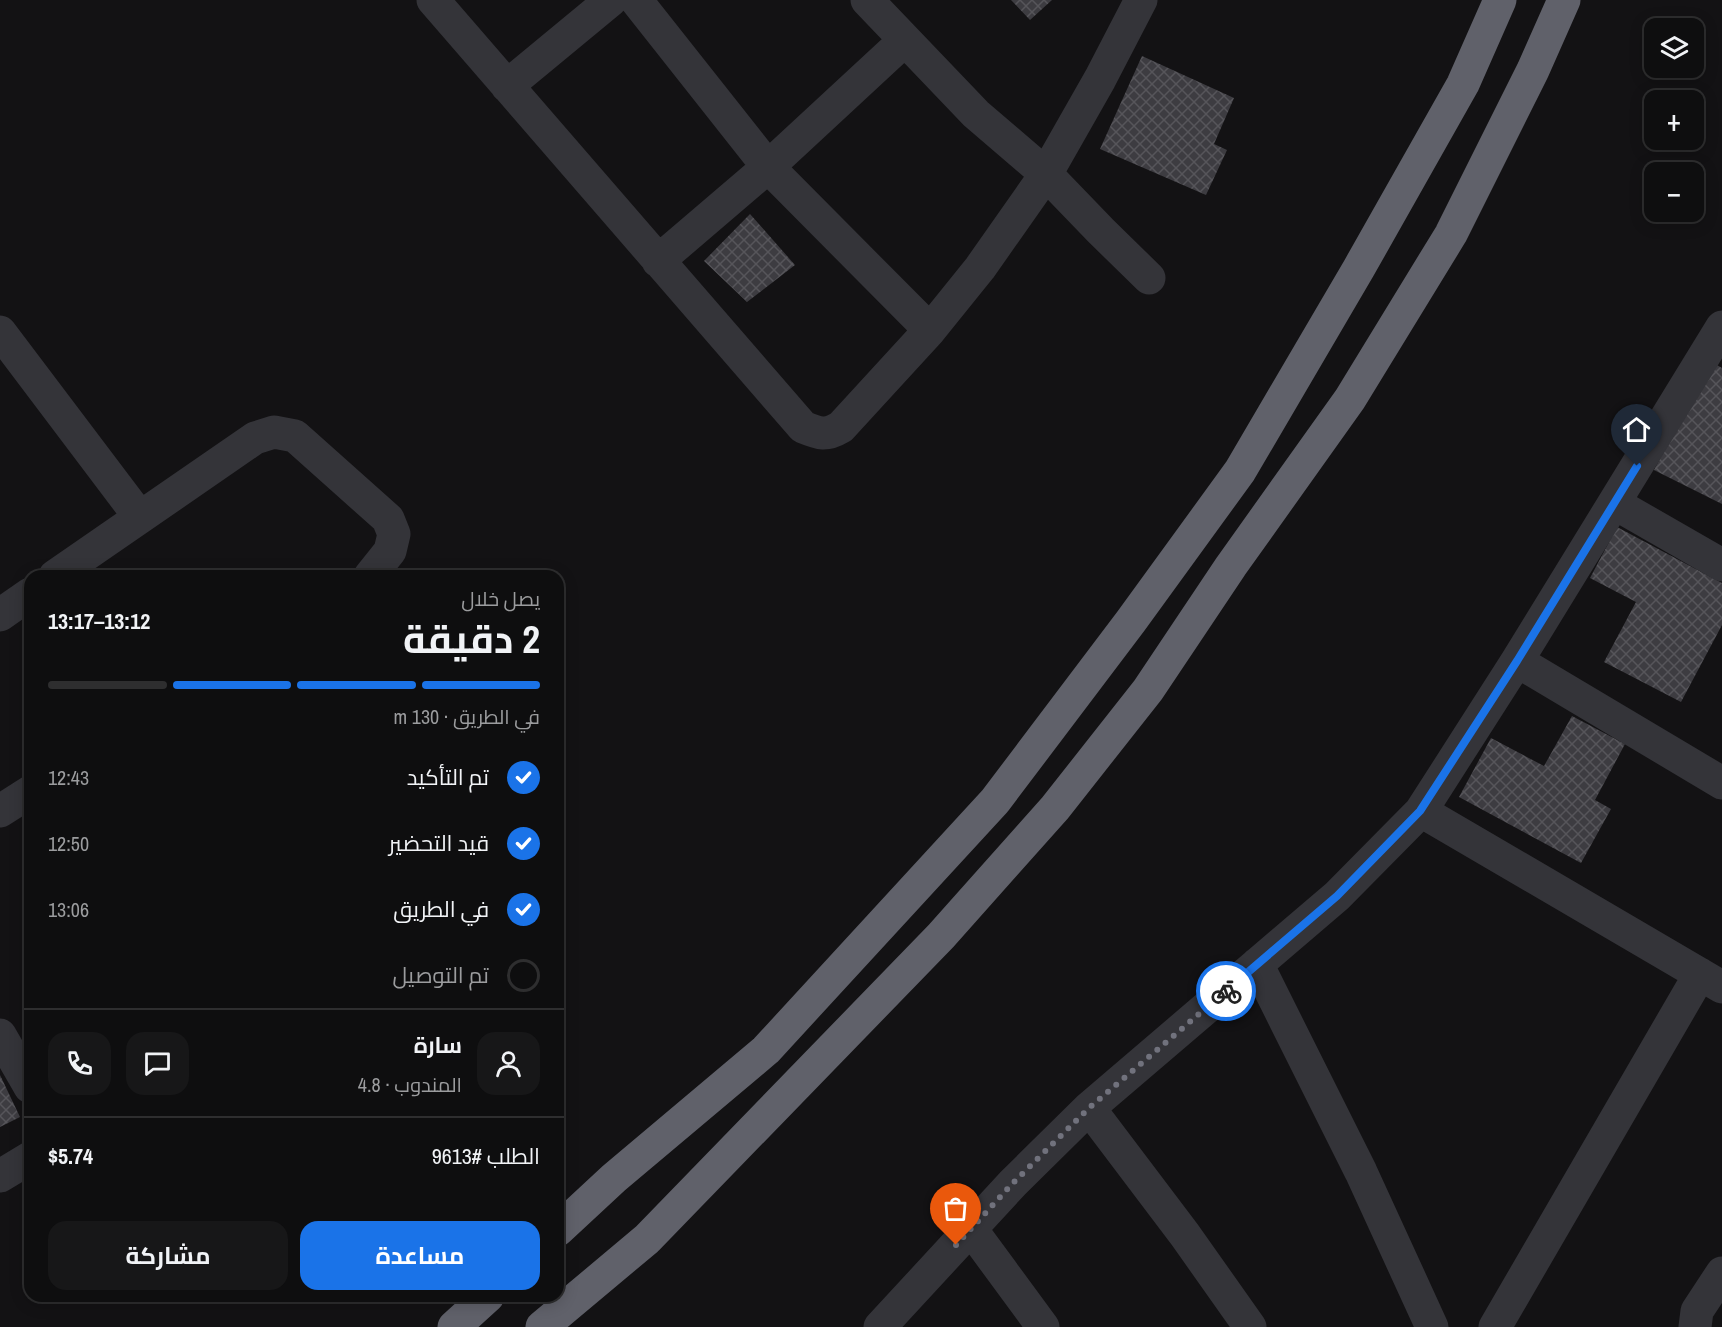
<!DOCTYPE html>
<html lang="ar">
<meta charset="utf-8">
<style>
body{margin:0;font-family:"Archivo Narrow",Cairo,sans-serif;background:#171718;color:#f1f3f6;direction:rtl;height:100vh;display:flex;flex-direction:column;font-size:22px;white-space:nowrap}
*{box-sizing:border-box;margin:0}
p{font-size:20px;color:#9b9c9e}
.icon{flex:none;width:33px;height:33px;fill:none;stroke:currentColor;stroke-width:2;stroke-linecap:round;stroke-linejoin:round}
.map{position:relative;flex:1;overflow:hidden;direction:ltr}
.details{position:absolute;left:24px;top:570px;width:540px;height:732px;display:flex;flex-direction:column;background:#0e0e0f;border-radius:18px;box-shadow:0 3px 15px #0003,0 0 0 2px #2e2e2f;direction:rtl}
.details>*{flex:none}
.controls{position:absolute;left:1644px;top:18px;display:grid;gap:12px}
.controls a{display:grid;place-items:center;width:60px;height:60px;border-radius:12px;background:#0e0e0f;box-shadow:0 3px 15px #0003,0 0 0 2px #2e2e2f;font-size:30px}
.pin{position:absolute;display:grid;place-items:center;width:51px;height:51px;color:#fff;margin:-62px -26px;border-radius:50% 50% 50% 0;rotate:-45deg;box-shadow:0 0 6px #0007}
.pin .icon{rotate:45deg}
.courier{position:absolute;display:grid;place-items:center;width:60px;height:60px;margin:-30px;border:4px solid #1a73e8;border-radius:50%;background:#fff;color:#222;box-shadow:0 2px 8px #0007}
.headline em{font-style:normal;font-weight:700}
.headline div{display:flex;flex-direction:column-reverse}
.headline{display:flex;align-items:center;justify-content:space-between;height:102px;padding:0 24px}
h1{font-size:39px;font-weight:700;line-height:45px}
.bar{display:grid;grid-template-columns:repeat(4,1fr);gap:9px 6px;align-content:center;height:72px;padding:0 24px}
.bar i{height:8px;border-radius:4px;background:#2e2e2f}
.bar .active{background:#1a73e8}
.bar p{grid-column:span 4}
.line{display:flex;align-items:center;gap:15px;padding:0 24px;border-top:2px solid #2e2e2f}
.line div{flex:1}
.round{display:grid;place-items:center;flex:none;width:63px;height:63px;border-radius:18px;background:#171718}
ol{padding:0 24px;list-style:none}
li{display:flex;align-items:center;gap:18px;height:66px}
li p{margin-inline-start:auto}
li .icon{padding:6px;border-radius:50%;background:#1a73e8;color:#fff;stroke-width:4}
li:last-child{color:#9b9c9e}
li i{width:33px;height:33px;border:3px solid #2e2e2f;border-radius:50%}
.button{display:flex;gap:12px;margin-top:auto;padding:12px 24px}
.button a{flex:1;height:69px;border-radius:18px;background:#1a73e8;color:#fff;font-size:24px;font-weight:700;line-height:69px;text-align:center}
.button a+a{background:#171718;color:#f1f3f6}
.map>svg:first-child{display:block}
.building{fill:url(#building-cross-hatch)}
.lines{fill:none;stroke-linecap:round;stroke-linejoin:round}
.minor{stroke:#343439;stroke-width:33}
.highway{stroke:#60616a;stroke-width:33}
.done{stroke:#71727d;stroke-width:6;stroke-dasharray:0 10.8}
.route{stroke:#1a73e8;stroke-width:8}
</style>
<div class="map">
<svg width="1722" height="1327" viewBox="0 0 1722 1327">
<defs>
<pattern id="building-cross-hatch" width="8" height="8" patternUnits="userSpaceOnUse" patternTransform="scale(1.5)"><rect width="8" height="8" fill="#3d3c41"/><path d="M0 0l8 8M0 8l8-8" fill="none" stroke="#56555a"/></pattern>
</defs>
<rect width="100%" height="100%" fill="#131214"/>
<path class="building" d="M1011 0H1052L1030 20Z
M1142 56 1234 98 1214 144 1227 150 1206 195 1100 149Z
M750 214 795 265 747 302 704 261Z
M1710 361 1722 368V504L1654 470Z
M1617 527 1722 583V625L1681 702 1604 662 1636 602 1590 578Z
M1572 716 1625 744 1595 800 1611 809 1581 863 1459 797 1491 738 1544 766Z
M0 1075 20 1117 0 1127Z"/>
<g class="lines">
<path class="minor" d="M433 0 803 427C820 434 826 436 841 427L930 330 980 268 1046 174 1100 79 1141 0
M636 0 768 167 930 330
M867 0 976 114 1046 174 1101 231 1149 278
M507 86 611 0
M658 261 768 167 905 40
M0 332 139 516
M1614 503 1722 565
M55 576 255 438 274 432 295 436 388 519 394 534 390 551 370 576
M0 615 30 594
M1517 661 1722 783
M0 811 30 792
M1421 811 1722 987
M1257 964 1361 1172 1432 1327
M0 1035 30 1087
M1089 1108 1185 1235 1250 1327
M0 1176 30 1158
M971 1229 1043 1327
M880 1327 1013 1183 1089 1108 1337 896 1421 811 1517 661 1722 327
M1495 1327 1700 974
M1695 1327 1697 1311 1722 1273"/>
<path class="highway" d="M558 1230 614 1178 766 1050 995 801 1131 621 1240 471 1359 268 1463 84 1500 0
M454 1327 488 1296
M542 1327 647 1239 941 936 1055 808 1148 690 1231 566 1350 399 1451 234 1533 70 1564 0"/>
</g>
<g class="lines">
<path class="done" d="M956 1245 1013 1183 1089 1108 1226 991"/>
<path class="route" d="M1226 991 1337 896 1420 811 1517 661 1637 466"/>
</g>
</svg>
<div class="controls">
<a><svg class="icon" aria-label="layers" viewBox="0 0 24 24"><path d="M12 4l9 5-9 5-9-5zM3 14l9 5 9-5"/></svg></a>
<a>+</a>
<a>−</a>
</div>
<div class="pin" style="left:956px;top:1245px;background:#ea580c"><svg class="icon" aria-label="bag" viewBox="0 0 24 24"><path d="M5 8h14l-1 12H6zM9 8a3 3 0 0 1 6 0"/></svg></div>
<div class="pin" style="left:1637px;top:466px;background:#1f2937"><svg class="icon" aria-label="home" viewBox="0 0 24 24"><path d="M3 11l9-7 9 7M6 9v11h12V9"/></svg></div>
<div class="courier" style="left:1226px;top:991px"><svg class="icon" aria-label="bike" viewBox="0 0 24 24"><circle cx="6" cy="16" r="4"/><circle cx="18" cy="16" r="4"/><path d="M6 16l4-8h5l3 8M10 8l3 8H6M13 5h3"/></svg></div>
<section class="details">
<div class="headline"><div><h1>2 دقيقة</h1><p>يصل خلال</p></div><em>13:12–13:17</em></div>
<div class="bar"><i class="active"></i><i class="active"></i><i class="active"></i><i></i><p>في الطريق · 130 m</p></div>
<ol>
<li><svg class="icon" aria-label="check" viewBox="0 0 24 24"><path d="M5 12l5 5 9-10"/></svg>تم التأكيد<p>12:43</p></li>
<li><svg class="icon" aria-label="check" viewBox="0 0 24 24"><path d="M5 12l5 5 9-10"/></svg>قيد التحضير<p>12:50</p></li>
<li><svg class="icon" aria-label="check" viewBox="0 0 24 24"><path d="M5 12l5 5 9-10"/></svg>في الطريق<p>13:06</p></li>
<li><i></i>تم التوصيل</li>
</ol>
<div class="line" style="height:108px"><a class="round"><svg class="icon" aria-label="person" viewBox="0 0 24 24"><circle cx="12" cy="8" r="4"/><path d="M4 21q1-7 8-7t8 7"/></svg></a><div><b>سارة</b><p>المندوب · 4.8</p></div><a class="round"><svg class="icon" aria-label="chat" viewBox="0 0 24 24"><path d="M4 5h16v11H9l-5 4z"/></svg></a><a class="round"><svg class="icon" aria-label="phone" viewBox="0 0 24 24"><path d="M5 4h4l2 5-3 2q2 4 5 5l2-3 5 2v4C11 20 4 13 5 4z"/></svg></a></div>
<div class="line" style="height:78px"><div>الطلب #9613</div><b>$5.74</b></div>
<div class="button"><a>مساعدة</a><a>مشاركة</a></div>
</section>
</div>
